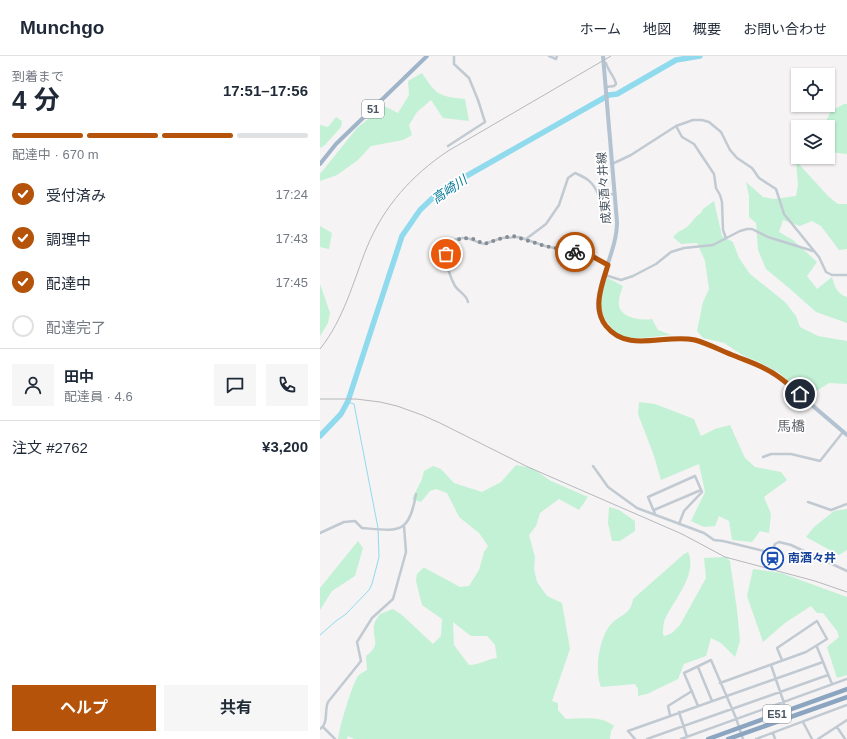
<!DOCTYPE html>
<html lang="ja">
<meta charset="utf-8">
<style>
body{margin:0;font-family:Helvetica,"Noto Sans JP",sans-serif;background:#f6f6f7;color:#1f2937;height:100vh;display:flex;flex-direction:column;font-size:15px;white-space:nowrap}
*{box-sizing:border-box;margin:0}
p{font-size:13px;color:#747a83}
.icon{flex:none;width:22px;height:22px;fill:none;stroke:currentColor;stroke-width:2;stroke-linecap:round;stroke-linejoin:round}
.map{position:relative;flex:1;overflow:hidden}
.side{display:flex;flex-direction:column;background:#fff;width:320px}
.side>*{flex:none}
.tools{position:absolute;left:471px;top:12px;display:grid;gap:8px}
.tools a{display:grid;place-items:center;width:44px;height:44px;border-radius:0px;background:#fff;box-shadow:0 1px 3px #0004;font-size:20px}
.pin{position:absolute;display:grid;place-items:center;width:34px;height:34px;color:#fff;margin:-17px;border:2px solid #fff;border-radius:50%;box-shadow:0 1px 4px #0007}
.courier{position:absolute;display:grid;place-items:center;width:40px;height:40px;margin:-20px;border:3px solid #b45309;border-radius:50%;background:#fff;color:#222;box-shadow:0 1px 5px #0007}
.headline em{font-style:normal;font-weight:700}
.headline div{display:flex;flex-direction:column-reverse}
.headline{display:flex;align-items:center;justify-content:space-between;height:68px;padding:0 12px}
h1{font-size:26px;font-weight:700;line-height:30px}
.bar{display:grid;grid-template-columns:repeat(4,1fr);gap:6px 4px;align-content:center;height:48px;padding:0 12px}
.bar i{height:5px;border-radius:3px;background:#e0e1e3}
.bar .active{background:#b45309}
.bar p{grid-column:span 4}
.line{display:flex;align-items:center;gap:10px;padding:0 12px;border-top:1px solid #e0e1e3}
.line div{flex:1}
.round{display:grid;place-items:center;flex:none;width:42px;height:42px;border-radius:0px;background:#f6f6f7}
ol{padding:0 12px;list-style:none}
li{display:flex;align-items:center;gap:12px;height:44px}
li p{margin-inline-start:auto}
li .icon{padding:4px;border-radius:50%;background:#b45309;color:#fff;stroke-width:4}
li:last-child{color:#747a83}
li i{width:22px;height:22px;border:2px solid #e0e1e3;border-radius:50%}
.button{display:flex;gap:8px;margin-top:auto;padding:8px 12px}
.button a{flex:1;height:46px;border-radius:0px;background:#b45309;color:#fff;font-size:16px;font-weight:700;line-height:46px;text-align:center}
.button a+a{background:#f6f6f7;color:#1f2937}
header{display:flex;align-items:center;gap:24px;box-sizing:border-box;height:56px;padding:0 20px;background:#fff;border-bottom:1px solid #e0e1e3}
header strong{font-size:19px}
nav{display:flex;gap:22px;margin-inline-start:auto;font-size:14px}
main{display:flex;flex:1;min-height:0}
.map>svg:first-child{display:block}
.green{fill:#c3f1d5;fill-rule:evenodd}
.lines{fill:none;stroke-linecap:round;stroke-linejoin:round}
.stream{stroke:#90daee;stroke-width:1}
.river{stroke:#90daee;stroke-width:5.5}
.minor{stroke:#c1cad2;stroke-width:2.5}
.primary{stroke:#b3c2d1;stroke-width:4}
.trunk{stroke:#9fb4c9;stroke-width:4}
.motorway{stroke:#8ba5c1;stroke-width:4.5}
.rail{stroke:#b5b8bd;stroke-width:1}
.done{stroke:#868d94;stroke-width:4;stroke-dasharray:0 7.2}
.route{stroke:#b45309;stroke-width:5}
.labels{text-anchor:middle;stroke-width:3.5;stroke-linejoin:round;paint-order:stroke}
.shield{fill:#fff;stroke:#808990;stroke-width:1}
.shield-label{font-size:11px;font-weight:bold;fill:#4a5661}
.street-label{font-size:12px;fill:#4a5661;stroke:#fff}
.transit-label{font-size:12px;font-weight:bold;fill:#164399;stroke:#fff;text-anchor:start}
.water-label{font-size:13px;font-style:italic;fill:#0c7c9b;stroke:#fff}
.quarter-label{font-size:14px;fill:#5f6368;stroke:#fff}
</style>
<header>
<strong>Munchgo</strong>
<nav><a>ホーム</a><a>地図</a><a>概要</a><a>お問い合わせ</a></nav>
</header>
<main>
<section class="side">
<div class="headline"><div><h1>4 分</h1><p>到着まで</p></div><em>17:51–17:56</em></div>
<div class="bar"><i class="active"></i><i class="active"></i><i class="active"></i><i></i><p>配達中 · 670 m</p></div>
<ol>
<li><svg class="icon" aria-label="check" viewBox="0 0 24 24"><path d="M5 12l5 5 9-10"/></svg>受付済み<p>17:24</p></li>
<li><svg class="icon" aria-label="check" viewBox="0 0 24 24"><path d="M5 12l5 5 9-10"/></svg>調理中<p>17:43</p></li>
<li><svg class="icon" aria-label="check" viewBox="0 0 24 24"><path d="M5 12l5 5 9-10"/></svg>配達中<p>17:45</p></li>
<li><i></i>配達完了</li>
</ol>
<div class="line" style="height:72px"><a class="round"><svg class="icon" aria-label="person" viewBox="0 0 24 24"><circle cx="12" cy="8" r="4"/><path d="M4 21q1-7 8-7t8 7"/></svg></a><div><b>田中</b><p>配達員 · 4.6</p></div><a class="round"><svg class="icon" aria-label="chat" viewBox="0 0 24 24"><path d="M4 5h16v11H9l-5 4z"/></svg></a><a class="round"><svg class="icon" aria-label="phone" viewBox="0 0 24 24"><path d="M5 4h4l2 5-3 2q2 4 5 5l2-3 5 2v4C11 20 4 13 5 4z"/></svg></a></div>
<div class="line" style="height:52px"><div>注文 #2762</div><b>¥3,200</b></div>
<div class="button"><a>ヘルプ</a><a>共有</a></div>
</section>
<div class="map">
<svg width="527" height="683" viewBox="0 0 527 683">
<rect width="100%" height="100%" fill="#f5f3f3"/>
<path class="green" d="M102 17C117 40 119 40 145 43L149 65 123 62 111 44 97 56 89 69 92 79 83 84 51 90 38 104 17 119 0 125V118L37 72 64 50 78 57 89 39 88 25Z
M524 48H527V98L508 96V71H503L511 55Z
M16 61 22 65 21 71 5 89 0 92V69L8 71Z
M476 105 509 141 518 148H527V193L519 194 501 170 492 165 480 170 463 164 459 176 473 184 497 206 487 220 497 233 512 221C515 231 517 238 527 241V267L496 256 469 232 446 213 438 194 436 167 429 161V140L426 126 443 141 454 143 476 140 478 129Z
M394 145 402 180 413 186 419 202 430 218 465 246 476 260 480 271 498 280 527 285V328L509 327 487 341 458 316 439 306 424 300 404 287 383 282 377 275 383 246 389 233 385 205 377 187 361 188 353 181C358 175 361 175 367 171 372 167 375 160 381 157L383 153Z
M0 170 12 177 9 193 0 191Z
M286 221 303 230C301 236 298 243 299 249 300 262 322 265 332 263L338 274 351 279C337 280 318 284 305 281 299 279 293 275 290 270 276 254 281 241 286 221Z
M0 228 10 257 8 267 0 280Z
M319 346 335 348 374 363 381 380 395 373 410 369 425 402 435 411 461 416 467 424 444 441 451 458 449 477 440 475 432 486 412 484 409 465 399 460 395 470 384 471 371 465 385 436 379 408 341 424 333 397 318 358Z
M196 409 212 412 231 425 268 441 259 454 239 443 220 457 216 470 209 479 215 501 214 513 217 526 227 540 242 547 250 593 232 645 238 647V654L246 663C264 663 280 659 294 670L291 675 290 683H34L28 680 27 683H18C19 673 33 624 39 619 41 617 45 615 47 614L46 600C62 587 52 586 54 570 54 566 58 561 60 558L73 553 82 559 113 588 121 580 122 563 102 549 96 525 97 518 103 512H105L140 531 149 530 159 514 164 496 168 490 159 477 139 461 127 437 116 433 110 435 101 446 92 443 102 423 104 415 113 410 121 413 134 427 162 436 181 426ZM133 566 151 580H167L175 589 177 602C166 603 160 609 149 609L134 589Z
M289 451 299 454 315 465V475L300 485H292L288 467Z
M527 453V494L519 499 486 481 494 471 514 455Z
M38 485 43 492 35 520 12 535 0 554V532Z
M368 496C378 518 354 544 345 563 343 568 343 573 343 579L345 580 352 577 360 569 386 522 384 502 406 501 410 505 417 554 420 585 415 601 401 587 391 582 386 600 364 608 358 623 327 638 318 640V633L315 628 281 631C274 615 279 580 292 567 302 558 311 558 313 543L364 498Z
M433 513 461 517 527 541V619L517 622 507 591 519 581 517 575 503 557H497L491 550 465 567 443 586 427 540Z"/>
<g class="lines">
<path class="stream" d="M0 579 16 565 26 558 49 534 52 528 59 501 58 472 34 348 27 346"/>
<path class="river" d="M0 380 21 358 28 345 82 180 100 154 120 135 289 39 297 38 356 4 380 0"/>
<path class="minor" d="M229 0 236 3 237 0
M286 7C288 15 295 21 296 28L294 30 286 31
M356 70 362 81 374 88 394 118 396 132 400 139 402 146 403 174 406 182
M128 90 165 66 158 44 149 22 134 8V0
M292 108 311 99 356 70 373 64H382L389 66 401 76 410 94 417 102 432 112 439 122 456 133 464 158 499 201 506 216 512 219H527
M206 183 226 168 239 149 248 122 255 117C267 122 273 126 278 138L282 139 295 138
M285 219 301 224 313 220 336 208 351 196 364 192 393 189 420 175 427 173H432L448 181 493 195
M148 246C147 239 139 236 135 230 127 215 117 182 144 182 152 182 157 187 164 188L182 182 199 181 225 190 270 199 288 209
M443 401 451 398H471L500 405 523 376
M273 410 288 431 317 452 384 477 394 484 403 485 448 496 453 494 455 488 459 486 471 489 527 515
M488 446 511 454 527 448
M334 454 381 434
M335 458 328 441 375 420 382 436 364 455 359 468
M0 477 24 466 35 465 42 472C79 475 89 479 96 438
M497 591 512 628
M451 609 464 647
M378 611 392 645
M400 627 486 596 507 583 497 565 457 592 462 604
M378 650 364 617 391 604 416 662 423 683
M359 656 367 681
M350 659 348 650 372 635
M483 666 492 683
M3 671 15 683
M517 671 525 683
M0 673C9 667 4 655 8 646L41 605 37 586 52 562 73 543 86 496 84 470
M453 677 455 683
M315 683 308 675 503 606
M327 683 508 619
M361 683 527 623
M436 683 527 649
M498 683 527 664"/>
<path class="primary" d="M283 0 297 166C297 195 278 222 278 252 279 259 282 266 287 271 308 297 345 278 374 284 385 286 397 292 408 297 423 303 439 308 453 316L527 379"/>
<path class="trunk" d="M0 108 16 88 107 0"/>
<path class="motorway" d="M388 683 527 633
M408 683 527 641"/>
<path class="rail" d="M0 293C24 263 33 226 47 191 64 150 92 119 128 95L291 0
M0 343H36L60 346 77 350 102 359 120 367 208 411 362 478 405 501 495 525 527 536"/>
</g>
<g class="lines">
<path class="done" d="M126 198 130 187 142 182 153 183 164 188 182 182 193 180 225 190 255 196"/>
<path class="route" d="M255 196 270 199 288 209C282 228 272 253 286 270 308 298 345 277 375 284 389 288 402 295 415 300 427 305 440 309 451 316 462 322 471 331 480 338"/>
</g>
<defs>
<symbol id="station-ring" viewBox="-11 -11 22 22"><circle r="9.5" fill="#fff" stroke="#1a4fb4" stroke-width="1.5"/><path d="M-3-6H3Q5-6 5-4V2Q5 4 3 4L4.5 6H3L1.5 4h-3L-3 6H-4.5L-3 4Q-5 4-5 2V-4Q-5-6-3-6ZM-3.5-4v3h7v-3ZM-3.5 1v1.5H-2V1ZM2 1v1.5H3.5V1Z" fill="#1a4fb4"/></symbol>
</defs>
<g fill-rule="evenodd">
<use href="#station-ring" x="440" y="490" width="25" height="25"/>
</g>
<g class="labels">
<g class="shield">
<rect x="42" y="44" width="22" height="18" rx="3"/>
<rect x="443" y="649" width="28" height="18" rx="3"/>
</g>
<g class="shield-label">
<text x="53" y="57">51</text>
<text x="457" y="662">E51</text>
</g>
<g class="street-label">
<text transform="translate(284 132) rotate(-94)" y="4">成東酒々井線</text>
</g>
<g class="transit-label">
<text x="468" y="506">南酒々井</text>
</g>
<g class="water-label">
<text transform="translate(129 133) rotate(-34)" y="5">高崎川</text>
</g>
<g class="quarter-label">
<text x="471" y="375">馬橋</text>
</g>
</g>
</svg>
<div class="tools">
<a><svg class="icon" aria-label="locate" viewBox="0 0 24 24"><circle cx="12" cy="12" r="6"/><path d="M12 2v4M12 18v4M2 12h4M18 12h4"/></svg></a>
<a><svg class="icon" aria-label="layers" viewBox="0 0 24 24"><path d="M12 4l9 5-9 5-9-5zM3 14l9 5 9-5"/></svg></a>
</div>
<div class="pin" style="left:126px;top:198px;background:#ea580c"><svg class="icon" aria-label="bag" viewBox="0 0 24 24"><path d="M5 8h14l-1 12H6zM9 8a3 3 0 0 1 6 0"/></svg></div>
<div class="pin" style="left:480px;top:338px;background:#1f2937"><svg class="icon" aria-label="home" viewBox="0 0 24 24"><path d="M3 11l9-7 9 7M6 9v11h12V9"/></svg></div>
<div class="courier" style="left:255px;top:196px"><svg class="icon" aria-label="bike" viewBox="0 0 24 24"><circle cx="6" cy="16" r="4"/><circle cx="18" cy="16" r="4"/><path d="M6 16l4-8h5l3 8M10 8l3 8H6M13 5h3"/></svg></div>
</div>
</main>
